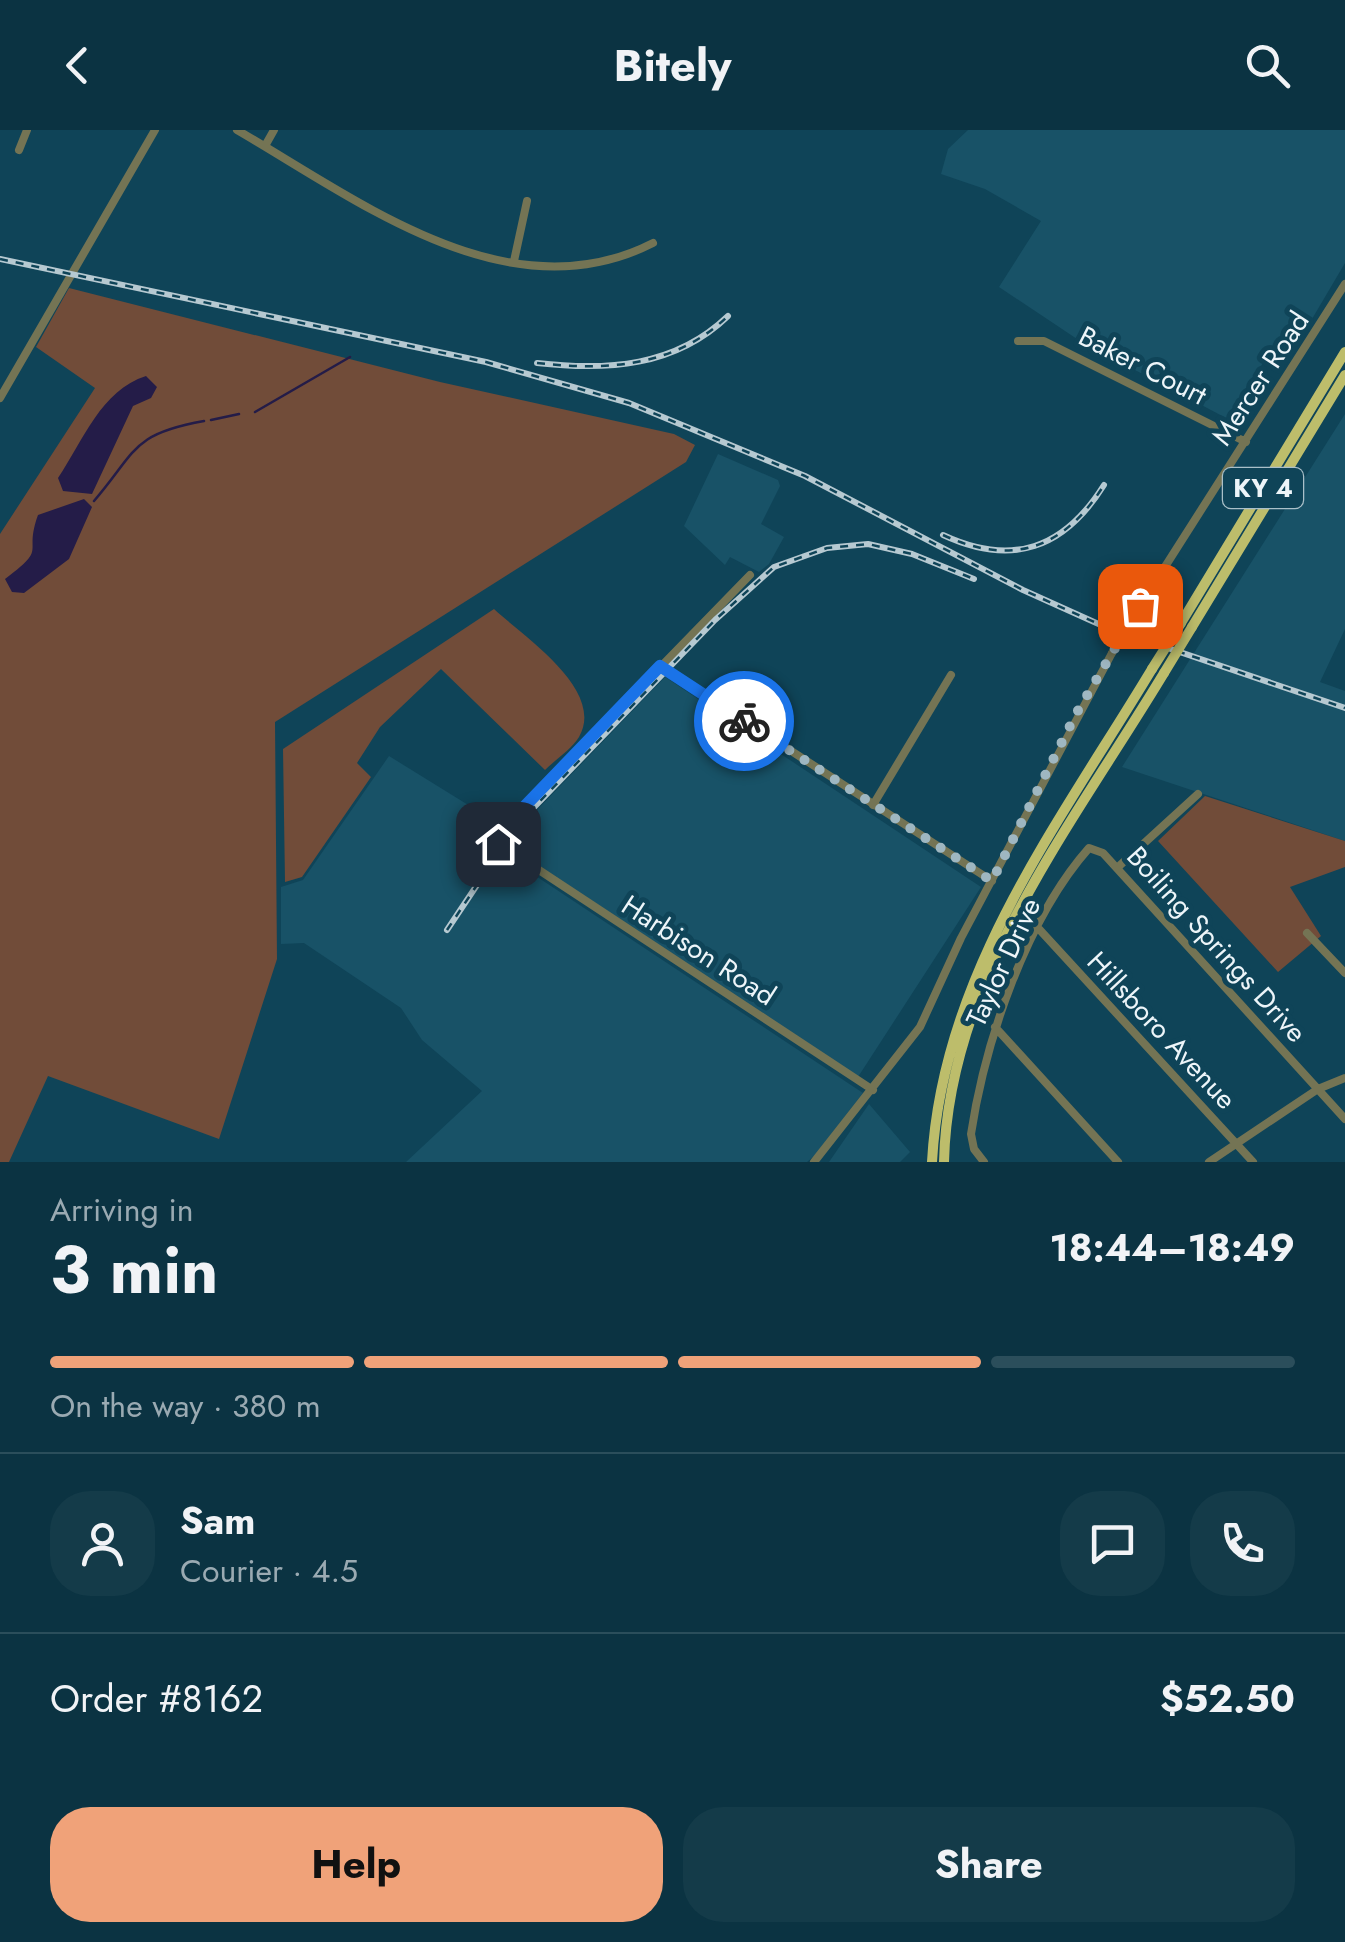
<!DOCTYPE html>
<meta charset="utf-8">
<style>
body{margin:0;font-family:Jost,sans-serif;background:#143b49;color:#f1f3f6;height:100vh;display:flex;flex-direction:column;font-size:38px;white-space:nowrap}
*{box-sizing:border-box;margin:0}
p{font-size:32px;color:#9aaab2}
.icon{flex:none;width:55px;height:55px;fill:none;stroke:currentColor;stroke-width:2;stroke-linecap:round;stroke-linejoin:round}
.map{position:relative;height:1032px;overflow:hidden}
.panel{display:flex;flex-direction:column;background:#0b3342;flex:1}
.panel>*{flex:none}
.pin{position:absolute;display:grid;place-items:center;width:85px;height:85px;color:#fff;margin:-42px;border-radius:20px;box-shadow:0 5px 15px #0006}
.courier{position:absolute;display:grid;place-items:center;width:100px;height:100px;margin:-50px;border:8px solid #1a73e8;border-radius:50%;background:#fff;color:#222;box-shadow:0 2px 12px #0007}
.head em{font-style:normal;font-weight:700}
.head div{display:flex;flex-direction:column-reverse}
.head{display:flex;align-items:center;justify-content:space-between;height:170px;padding:0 50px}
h1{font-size:65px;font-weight:700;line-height:75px}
.bar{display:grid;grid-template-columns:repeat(4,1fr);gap:15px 10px;align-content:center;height:120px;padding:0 50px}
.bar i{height:12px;border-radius:8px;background:#2b4e5b}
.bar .active{background:#f0a279}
.bar p{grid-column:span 4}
.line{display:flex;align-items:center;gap:25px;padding:0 50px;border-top:2px solid #2b4e5b}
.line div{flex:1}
.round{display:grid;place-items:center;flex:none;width:105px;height:105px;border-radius:40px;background:#143b49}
.primary-button{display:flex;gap:20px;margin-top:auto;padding:20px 50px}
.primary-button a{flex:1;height:115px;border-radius:40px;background:#f0a279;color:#111;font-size:40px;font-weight:700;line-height:115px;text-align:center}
.primary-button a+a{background:#143b49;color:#f1f3f6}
header{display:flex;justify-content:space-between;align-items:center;height:130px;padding:0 50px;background:#0b3342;font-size:45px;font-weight:700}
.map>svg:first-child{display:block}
.built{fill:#185267}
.green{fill:#714c39}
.water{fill:#241c48}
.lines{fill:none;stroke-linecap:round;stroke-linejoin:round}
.stream{stroke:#241c48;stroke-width:2.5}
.minor{stroke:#747454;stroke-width:8}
.highway{stroke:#bdbd6b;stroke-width:10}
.rail-casing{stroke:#b6c9d1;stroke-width:6}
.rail{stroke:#0f4458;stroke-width:2.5;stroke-dasharray:8;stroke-linecap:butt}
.minor-bridge{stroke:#747454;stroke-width:8}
.highway-bridge{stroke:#bdbd6b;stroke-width:10}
.done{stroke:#9fb7c1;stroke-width:10;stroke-dasharray:0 18}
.route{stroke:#1a73e8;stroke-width:12}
.labels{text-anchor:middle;stroke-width:10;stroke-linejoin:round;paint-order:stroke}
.shield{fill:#0f4458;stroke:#aac0c9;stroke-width:2.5}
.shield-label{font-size:25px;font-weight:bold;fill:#edf5f9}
.street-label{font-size:28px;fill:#edf5f9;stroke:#0f4458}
</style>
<header><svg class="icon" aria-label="back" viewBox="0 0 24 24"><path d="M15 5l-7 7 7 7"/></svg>Bitely<svg class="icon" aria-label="search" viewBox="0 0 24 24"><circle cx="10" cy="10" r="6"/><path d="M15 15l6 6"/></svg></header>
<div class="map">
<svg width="1345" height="1032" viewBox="0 0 1345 1032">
<rect width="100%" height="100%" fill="#0f4458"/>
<path class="built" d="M968 0H1345V133L1289 228 1273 217 1228 289 1080 211 999 157 1041 91 985 59 941 44 948 19Z
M1345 284V499L1320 552 1345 561V711L1122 637Z
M718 324 778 350 780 356 761 394 784 407 769 434 759 442 730 427 725 435 684 396Z
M665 547 981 757 858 947 514 719V704Z
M389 626 486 686 477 707 863 963 815 1025 807 1032H406L482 961 422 910 401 878 304 813 281 814V757L303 750Z
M869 974 910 1022 900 1032H829Z"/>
<path class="green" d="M69 158 440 252 674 304 695 315 686 332 275 592 277 829 219 1009 48 946 9 1032H0V404L95 258 36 217Z
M494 479C524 507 606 560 579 607 572 619 555 630 545 640L441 539 380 597 357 633 371 647 302 747 285 752 283 619Z
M1205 666 1345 711V737L1290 757 1321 806 1278 842 1158 711Z"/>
<path class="water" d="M146 246 157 257 151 268 133 276 92 364 63 361 58 348C83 311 101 260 146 246Z
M84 369 92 377 69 429 24 463 12 462 5 449C49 416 23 426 38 385Z"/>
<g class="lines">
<path class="stream" d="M255 282 350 227
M211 290 239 284
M94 371C137 321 131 304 204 291"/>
<path class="minor" d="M237 0C358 70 508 187 653 113
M265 16 274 0
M19 20 27 0
M514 131 527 71
M1018 211H1044L1246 312
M0 268 155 0
M750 445 500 702 498 713 873 960
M1140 476 1345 154
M660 536 992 751
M873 675 951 545
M1117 738 1198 664
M1039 799 1253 1032
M1307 803 1345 843
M995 897 1118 1032
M814 1032 920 897 961 808 1112 523
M984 1032 974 1019 971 1004C985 912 1026 789 1089 718L1103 723 1345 989
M1209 1032 1318 959 1345 948"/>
<path class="highway" d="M1181 493 1345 222
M1192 497 1345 245
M932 1032C942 845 1058 695 1152 539
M944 1032C948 849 1073 694 1164 543"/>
<defs>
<path id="rail" d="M0 129 486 232 629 273 805 346 1023 460 1103 496 1345 578
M537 233C607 241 675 237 728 186
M943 405C1012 437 1064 419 1104 355
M447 800 517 695 715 490 774 437 827 418 868 414 912 424 974 449"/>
</defs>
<use href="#rail" class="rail-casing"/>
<use href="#rail" class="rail"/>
<path class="minor-bridge" d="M1112 523 1140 476"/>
<path class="highway-bridge" d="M1152 539 1181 493
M1164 543 1192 497"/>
</g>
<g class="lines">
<path class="done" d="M744 591 992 751 1076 584 1140 476"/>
<path class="route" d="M498 714 500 702 660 536 744 591"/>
</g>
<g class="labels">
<rect class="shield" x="1223" y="338" width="80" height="40" rx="8"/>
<g class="shield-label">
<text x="1263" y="367">KY 4</text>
</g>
<g class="street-label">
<text transform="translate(1143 235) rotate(27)" y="10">Baker Court</text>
<text transform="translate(1260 248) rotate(-57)" y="10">Mercer Road</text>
<text transform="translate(1217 814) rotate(48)" y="10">Boiling Springs Drive</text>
<text transform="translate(699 820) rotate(33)" y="10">Harbison Road</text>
<text transform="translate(1003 832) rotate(-65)" y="10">Taylor Drive</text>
<text transform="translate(1162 900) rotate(47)" y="10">Hillsboro Avenue</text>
</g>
</g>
</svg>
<div class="pin" style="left:1140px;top:476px;background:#ea580c"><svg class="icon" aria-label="bag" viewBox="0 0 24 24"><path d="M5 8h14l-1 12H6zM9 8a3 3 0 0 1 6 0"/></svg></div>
<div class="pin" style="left:498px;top:714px;background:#1f2937"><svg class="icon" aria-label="home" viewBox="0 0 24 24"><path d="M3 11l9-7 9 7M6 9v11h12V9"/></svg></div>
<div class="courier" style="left:744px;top:591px"><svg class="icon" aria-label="bike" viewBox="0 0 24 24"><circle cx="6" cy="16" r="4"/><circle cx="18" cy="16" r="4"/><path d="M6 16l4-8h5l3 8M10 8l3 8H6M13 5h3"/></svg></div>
</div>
<section class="panel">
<div class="head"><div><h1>3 min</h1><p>Arriving in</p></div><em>18:44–18:49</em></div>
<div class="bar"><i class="active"></i><i class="active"></i><i class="active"></i><i></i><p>On the way · 380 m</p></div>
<div class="line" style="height:180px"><a class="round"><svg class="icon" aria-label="person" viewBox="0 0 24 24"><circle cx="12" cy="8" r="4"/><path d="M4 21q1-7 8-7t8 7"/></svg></a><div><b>Sam</b><p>Courier · 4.5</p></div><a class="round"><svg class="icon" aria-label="chat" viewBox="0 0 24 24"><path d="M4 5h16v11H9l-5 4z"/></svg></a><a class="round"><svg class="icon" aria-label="phone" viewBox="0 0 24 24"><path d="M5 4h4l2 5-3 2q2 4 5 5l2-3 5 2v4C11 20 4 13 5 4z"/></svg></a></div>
<div class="line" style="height:130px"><div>Order #8162</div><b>$52.50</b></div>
<div class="primary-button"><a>Help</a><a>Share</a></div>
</section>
